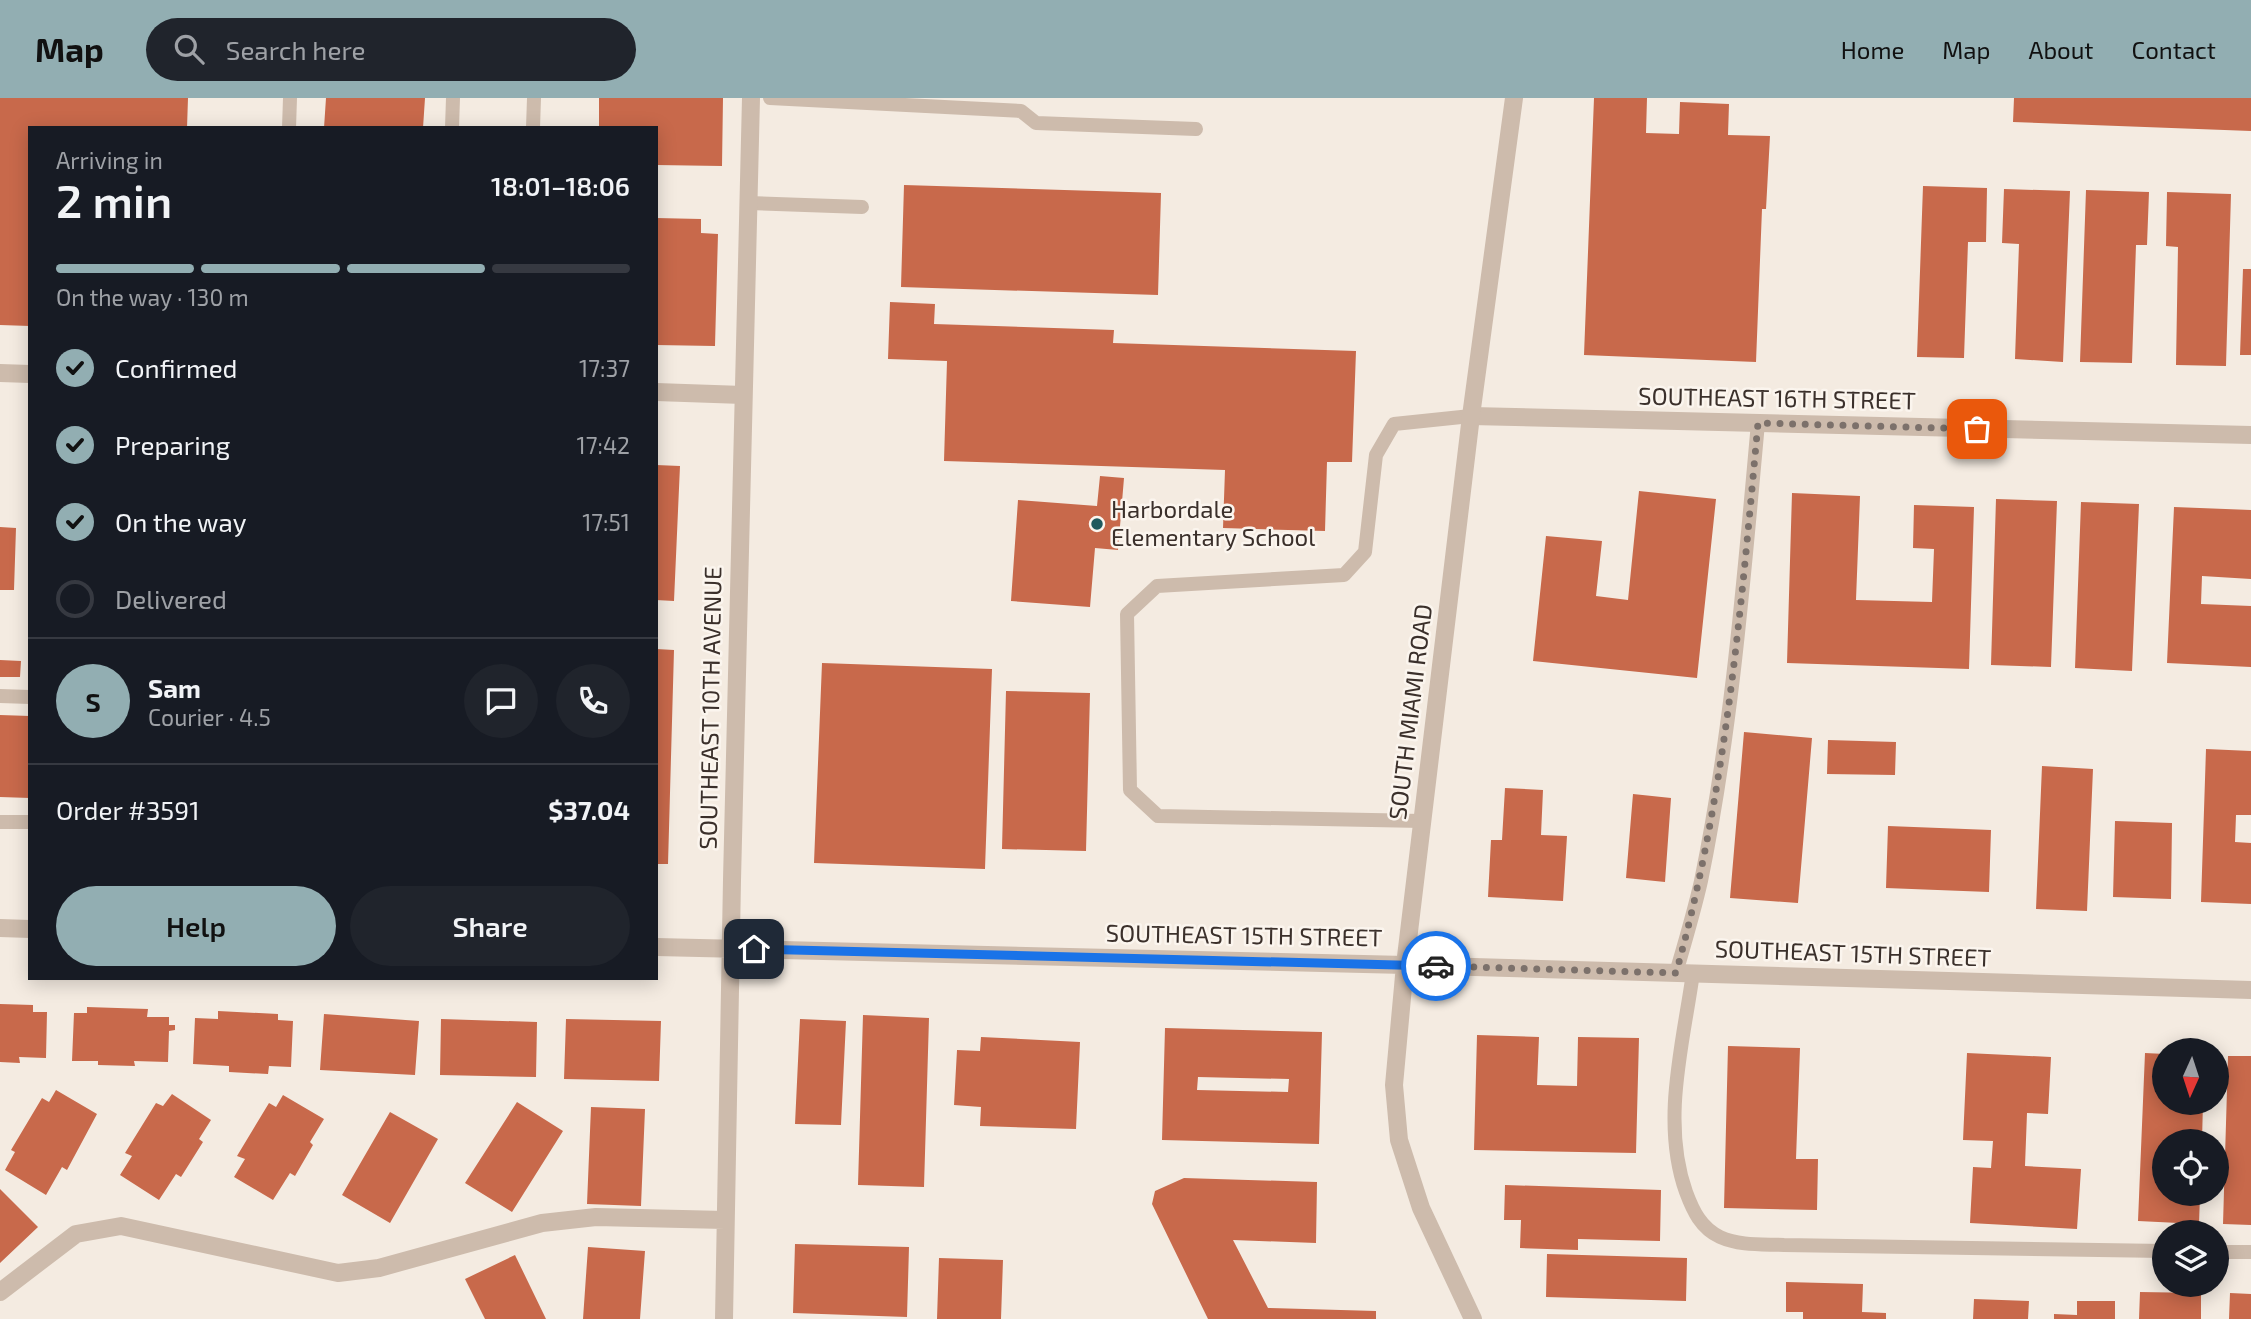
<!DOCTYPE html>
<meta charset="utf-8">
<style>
body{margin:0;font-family:"Exo 2",sans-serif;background:#20242c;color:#f1f3f6;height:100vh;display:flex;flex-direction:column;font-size:26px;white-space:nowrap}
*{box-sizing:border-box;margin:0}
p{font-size:23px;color:#9ea1a6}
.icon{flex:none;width:38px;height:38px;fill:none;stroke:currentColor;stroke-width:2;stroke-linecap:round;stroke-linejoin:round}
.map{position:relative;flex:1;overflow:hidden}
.panel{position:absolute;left:28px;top:28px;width:630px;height:854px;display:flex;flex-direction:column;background:#171b24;border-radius:0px;box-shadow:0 4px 18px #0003}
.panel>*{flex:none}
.needle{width:46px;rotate:183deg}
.buttons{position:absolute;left:2152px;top:940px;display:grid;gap:14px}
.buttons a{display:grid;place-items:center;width:77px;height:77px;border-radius:50%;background:#171b24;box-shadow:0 4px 18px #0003;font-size:35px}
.pin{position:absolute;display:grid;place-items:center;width:60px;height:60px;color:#fff;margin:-30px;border-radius:14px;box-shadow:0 4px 10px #0006}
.courier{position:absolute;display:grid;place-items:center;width:70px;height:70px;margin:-35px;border:5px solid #1a73e8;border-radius:50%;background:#fff;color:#222;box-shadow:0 2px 9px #0007}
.summary em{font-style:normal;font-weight:600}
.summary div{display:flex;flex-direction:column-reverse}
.summary{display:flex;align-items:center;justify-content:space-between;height:119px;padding:0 28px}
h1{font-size:46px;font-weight:600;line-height:52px}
.bar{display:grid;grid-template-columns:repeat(4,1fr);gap:10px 7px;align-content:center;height:84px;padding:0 28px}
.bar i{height:9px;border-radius:5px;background:#363941}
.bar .on{background:#92aeb2}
.bar p{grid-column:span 4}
.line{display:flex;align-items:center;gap:18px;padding:0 28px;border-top:2px solid #363941}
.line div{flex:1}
.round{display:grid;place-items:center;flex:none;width:74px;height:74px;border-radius:37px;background:#20242c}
ol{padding:0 28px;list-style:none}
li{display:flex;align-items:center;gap:21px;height:77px}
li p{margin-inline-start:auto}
li .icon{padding:7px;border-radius:50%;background:#92aeb2;color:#111;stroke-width:4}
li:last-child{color:#9ea1a6}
li i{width:38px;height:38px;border:4px solid #363941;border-radius:50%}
.button{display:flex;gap:14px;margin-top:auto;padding:14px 28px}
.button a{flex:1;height:80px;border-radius:42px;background:#92aeb2;color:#111;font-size:28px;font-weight:600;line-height:80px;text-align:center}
.button a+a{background:#20242c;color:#f1f3f6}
header{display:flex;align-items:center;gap:42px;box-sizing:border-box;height:98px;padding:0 35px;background:#92aeb2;color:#111}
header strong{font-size:33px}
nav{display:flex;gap:38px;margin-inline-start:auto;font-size:24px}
.search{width:490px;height:63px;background:#20242c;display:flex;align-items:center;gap:18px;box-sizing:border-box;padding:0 24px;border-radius:38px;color:#9ea1a6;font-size:26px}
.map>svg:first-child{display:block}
.building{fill:#c8694b;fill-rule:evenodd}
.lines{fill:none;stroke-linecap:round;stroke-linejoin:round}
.service{stroke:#cdbbac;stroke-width:14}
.minor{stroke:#cdbbac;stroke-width:18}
.tertiary{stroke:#cdbbac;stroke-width:18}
.done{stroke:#7c716b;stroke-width:7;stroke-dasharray:0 12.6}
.route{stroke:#1a73e8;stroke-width:9}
.poi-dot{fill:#1f5a5e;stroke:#fbf5ee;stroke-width:2.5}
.labels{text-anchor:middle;stroke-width:5;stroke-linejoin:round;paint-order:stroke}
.street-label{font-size:24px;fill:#3b302b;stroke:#fbf5ee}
.poi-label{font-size:24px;fill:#3b302b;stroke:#fbf5ee;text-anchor:start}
</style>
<header>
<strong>Map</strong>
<div class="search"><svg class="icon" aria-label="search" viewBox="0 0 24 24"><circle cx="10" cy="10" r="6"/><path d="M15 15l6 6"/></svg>Search here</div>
<nav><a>Home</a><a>Map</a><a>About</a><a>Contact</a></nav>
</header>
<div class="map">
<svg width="2251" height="1221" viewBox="0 0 2251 1221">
<rect width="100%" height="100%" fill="#f4ebe1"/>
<path class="building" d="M0 0H188L187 30H30V228L0 227Z
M326 0H425L423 30H324Z
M599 0H723L722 68 656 67V30H599Z
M1594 0H1647L1646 35 1679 36 1680 4 1729 6 1728 37 1770 38 1766 111H1762L1756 264 1584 257Z
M2014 0H2251V33L2013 24Z
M904 87 1161 95 1158 197 901 189Z
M1923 88 1987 90 1986 144H1968L1964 260 1917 259Z
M2004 91 2070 93 2063 264 2015 261 2019 146 2002 145Z
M2086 92 2149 94 2147 147H2136L2132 265 2080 264Z
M2167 94 2231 96 2226 268 2176 267 2178 149 2166 148Z
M656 120 701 121V135L718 136 715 248 656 247Z
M2243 171H2251V257H2240Z
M890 204 935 206 934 226 1114 232 1113 245 1356 253 1352 364H1327L1325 433 1223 430 1225 372 944 363 947 263 888 261Z
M656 367 680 368 674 503 656 502Z
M1100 378 1124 380 1118 452 1095 450 1090 509 1011 503 1018 402 1097 408Z
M1639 393 1716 401 1697 580 1533 563 1546 438 1602 443 1596 498 1628 502Z
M1792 395 1860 398 1856 502 1932 504 1934 451 1913 450 1914 407 1974 409 1969 571 1787 565Z
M1996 401 2057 403 2051 569 1991 567Z
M2081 404 2139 406 2132 573 2075 570Z
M2174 409 2251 412V481L2202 478 2201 506 2251 508V569L2167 565Z
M0 429 16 430 14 492H0Z
M656 551 674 552 668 766H656Z
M0 562 21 563 20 579H0Z
M822 565 992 571 985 771 814 765Z
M1006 593 1090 595 1086 753 1002 751Z
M0 617 30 618V700L0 699Z
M1744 634 1812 640 1798 805 1730 800Z
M1828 642 1896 644 1895 677 1827 676Z
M2206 651 2251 653V717H2236L2235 744 2251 745V806L2201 804Z
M2042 668 2093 671 2087 813 2036 811Z
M1505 690 1543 692 1541 737 1567 738 1563 803 1488 799 1491 742H1502Z
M1633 696 1671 700 1665 784 1626 780Z
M2115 723 2172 725 2171 801 2113 799Z
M1888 728 1991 732 1989 794 1886 790Z
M0 906 33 907V914H47L46 960 19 959 20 965 0 964Z
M87 909 148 911 147 919H169V927H175V932L169 933 168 964 134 963 135 968 98 967V963H72L74 915H87Z
M218 913 278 916V922L293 923 291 969 269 968 268 976 229 974V968L193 966 195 920 218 921Z
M324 916 419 923 415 977 320 972Z
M863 917 929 920 924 1089 858 1087Z
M441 921 537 924 536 979 440 977Z
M566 921 661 923 659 983 564 981Z
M800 921 846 923 841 1027 795 1026Z
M1165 930 1322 934 1319 1046 1162 1042ZM1198 979 1289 981 1288 994 1197 992Z
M1477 937 1539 939 1537 987 1577 988 1578 939 1639 940 1636 1055 1474 1052Z
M981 939 1080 944 1076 1031 980 1028 981 1009 954 1007 957 952 980 953Z
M1728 948 1800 950 1796 1061H1818L1817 1112 1724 1110Z
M1967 955 2051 959 2048 1016 2027 1015 2025 1068 2081 1071 2077 1131 1970 1125 1973 1069 1991 1070 1993 1043 1963 1042Z
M2145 955 2165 956V1004H2203L2202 1043H2165V1096H2200L2199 1126 2138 1123Z
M2228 958H2251V1127L2223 1126Z
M56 992 97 1016 67 1072 62 1069 46 1097 5 1072 15 1054 11 1052 42 1000 49 1004Z
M172 996 211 1022 199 1041 203 1044 181 1079 176 1076 159 1102 120 1077 132 1058 125 1055 156 1005 163 1008Z
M283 997 324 1021 310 1044 313 1047 295 1078 290 1075 273 1102 234 1079 245 1061 237 1058 269 1005 276 1009Z
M517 1004 563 1033 512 1114 465 1085Z
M591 1009 645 1011 641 1108 587 1106Z
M390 1014 438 1041 390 1125 342 1097Z
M1184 1080 1317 1084 1316 1145 1233 1142 1268 1210 1376 1213V1221H1208L1152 1106 1155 1093Z
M1505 1087 1661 1092 1660 1143 1578 1141V1152L1520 1150 1521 1122H1504Z
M0 1091 38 1129 0 1165Z
M795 1146 909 1149 907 1219 793 1215Z
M588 1149 645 1153 640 1221H583Z
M1547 1156 1687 1160 1686 1203 1546 1199Z
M515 1157 546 1221H485L465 1181Z
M939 1160 1003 1162 1001 1221H937Z
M1786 1184 1863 1186 1862 1214 1886 1215V1221H1803V1214H1786Z
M2140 1194 2201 1195V1221H2139Z
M2230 1195 2251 1196V1221H2229Z
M1974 1201 2029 1203 2028 1221H1973Z
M2077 1203H2115V1221H2054V1216L2077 1217Z"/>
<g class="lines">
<path class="service" d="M770 0 1021 13 1036 25 1196 31
M289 30 290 0
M452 30 453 0
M533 30 534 0
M748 105 862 109
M0 598 30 599
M1422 723 1158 718 1130 692 1127 516 1157 488 1344 477 1365 454 1376 357 1394 326 1471 318
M0 724H30
M1676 875C1685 844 1694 814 1701 783 1732 632 1744 478 1758 325
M1693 875C1683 946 1661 1024 1686 1094 1693 1113 1701 1130 1720 1139 1740 1148 1763 1146 1784 1147L2165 1153
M2217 1154H2251"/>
<path class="minor" d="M0 275 30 276
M656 294 743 297
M1471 318 2251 337
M0 830 30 831
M656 849 1405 867 2251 892
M0 1194 76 1136 121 1128 338 1175 379 1170 542 1125 596 1119 725 1122
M724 1221 732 782 751 0"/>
<path class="tertiary" d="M1473 1221 1421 1110 1399 1042 1394 987 1405 867 1471 318 1514 0"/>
</g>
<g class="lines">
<path class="done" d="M1436 868 1676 875C1726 696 1741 510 1758 325L1977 331"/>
<path class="route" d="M754 851 1436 868"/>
</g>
<circle class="poi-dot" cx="1097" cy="426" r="7"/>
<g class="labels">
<g class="street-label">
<text transform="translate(1777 301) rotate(1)" y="8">SOUTHEAST 16TH STREET</text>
<text transform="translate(711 610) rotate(-89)" y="8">SOUTHEAST 10TH AVENUE</text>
<text transform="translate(1411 614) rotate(-83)" y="8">SOUTH MIAMI ROAD</text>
<text transform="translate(1244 838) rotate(1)" y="8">SOUTHEAST 15TH STREET</text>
<text transform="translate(1853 856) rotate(2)" y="8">SOUTHEAST 15TH STREET</text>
</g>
<g class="poi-label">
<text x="1111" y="420">Harbordale<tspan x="1111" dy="28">Elementary School</tspan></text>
</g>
</g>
</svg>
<div class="buttons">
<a><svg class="needle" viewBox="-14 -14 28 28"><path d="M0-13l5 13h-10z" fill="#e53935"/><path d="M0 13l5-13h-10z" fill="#9ea1a6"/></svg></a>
<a><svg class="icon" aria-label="locate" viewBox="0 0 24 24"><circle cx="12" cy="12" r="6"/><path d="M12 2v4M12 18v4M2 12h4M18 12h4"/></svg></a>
<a><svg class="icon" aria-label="layers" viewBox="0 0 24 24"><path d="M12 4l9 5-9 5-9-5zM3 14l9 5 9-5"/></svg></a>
</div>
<div class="pin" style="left:1977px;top:331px;background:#ea580c"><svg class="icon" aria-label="bag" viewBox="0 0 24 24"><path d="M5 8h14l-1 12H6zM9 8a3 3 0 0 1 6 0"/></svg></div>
<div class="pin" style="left:754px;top:851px;background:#1f2937"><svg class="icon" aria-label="home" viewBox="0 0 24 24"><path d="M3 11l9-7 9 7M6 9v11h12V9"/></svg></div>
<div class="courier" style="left:1436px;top:868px"><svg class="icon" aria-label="car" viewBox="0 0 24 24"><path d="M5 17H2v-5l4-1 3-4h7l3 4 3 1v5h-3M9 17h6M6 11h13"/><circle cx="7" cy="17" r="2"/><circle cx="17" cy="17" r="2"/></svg></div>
<section class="panel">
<div class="summary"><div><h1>2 min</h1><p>Arriving in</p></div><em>18:01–18:06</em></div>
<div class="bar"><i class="on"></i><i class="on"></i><i class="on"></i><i></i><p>On the way · 130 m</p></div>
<ol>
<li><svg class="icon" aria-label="check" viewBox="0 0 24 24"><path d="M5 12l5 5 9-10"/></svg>Confirmed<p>17:37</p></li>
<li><svg class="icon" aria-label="check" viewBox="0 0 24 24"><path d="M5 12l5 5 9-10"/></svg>Preparing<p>17:42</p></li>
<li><svg class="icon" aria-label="check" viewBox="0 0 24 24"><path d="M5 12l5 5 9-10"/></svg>On the way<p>17:51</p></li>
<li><i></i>Delivered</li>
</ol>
<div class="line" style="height:126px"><b class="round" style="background:#92aeb2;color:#111">S</b><div><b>Sam</b><p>Courier · 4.5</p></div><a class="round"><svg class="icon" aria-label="chat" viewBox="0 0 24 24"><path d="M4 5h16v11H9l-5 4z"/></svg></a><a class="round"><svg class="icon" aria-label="phone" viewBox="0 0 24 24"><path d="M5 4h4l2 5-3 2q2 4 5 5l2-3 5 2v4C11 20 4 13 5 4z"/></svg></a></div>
<div class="line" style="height:91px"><div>Order #3591</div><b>$37.04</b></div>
<div class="button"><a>Help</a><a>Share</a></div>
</section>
</div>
